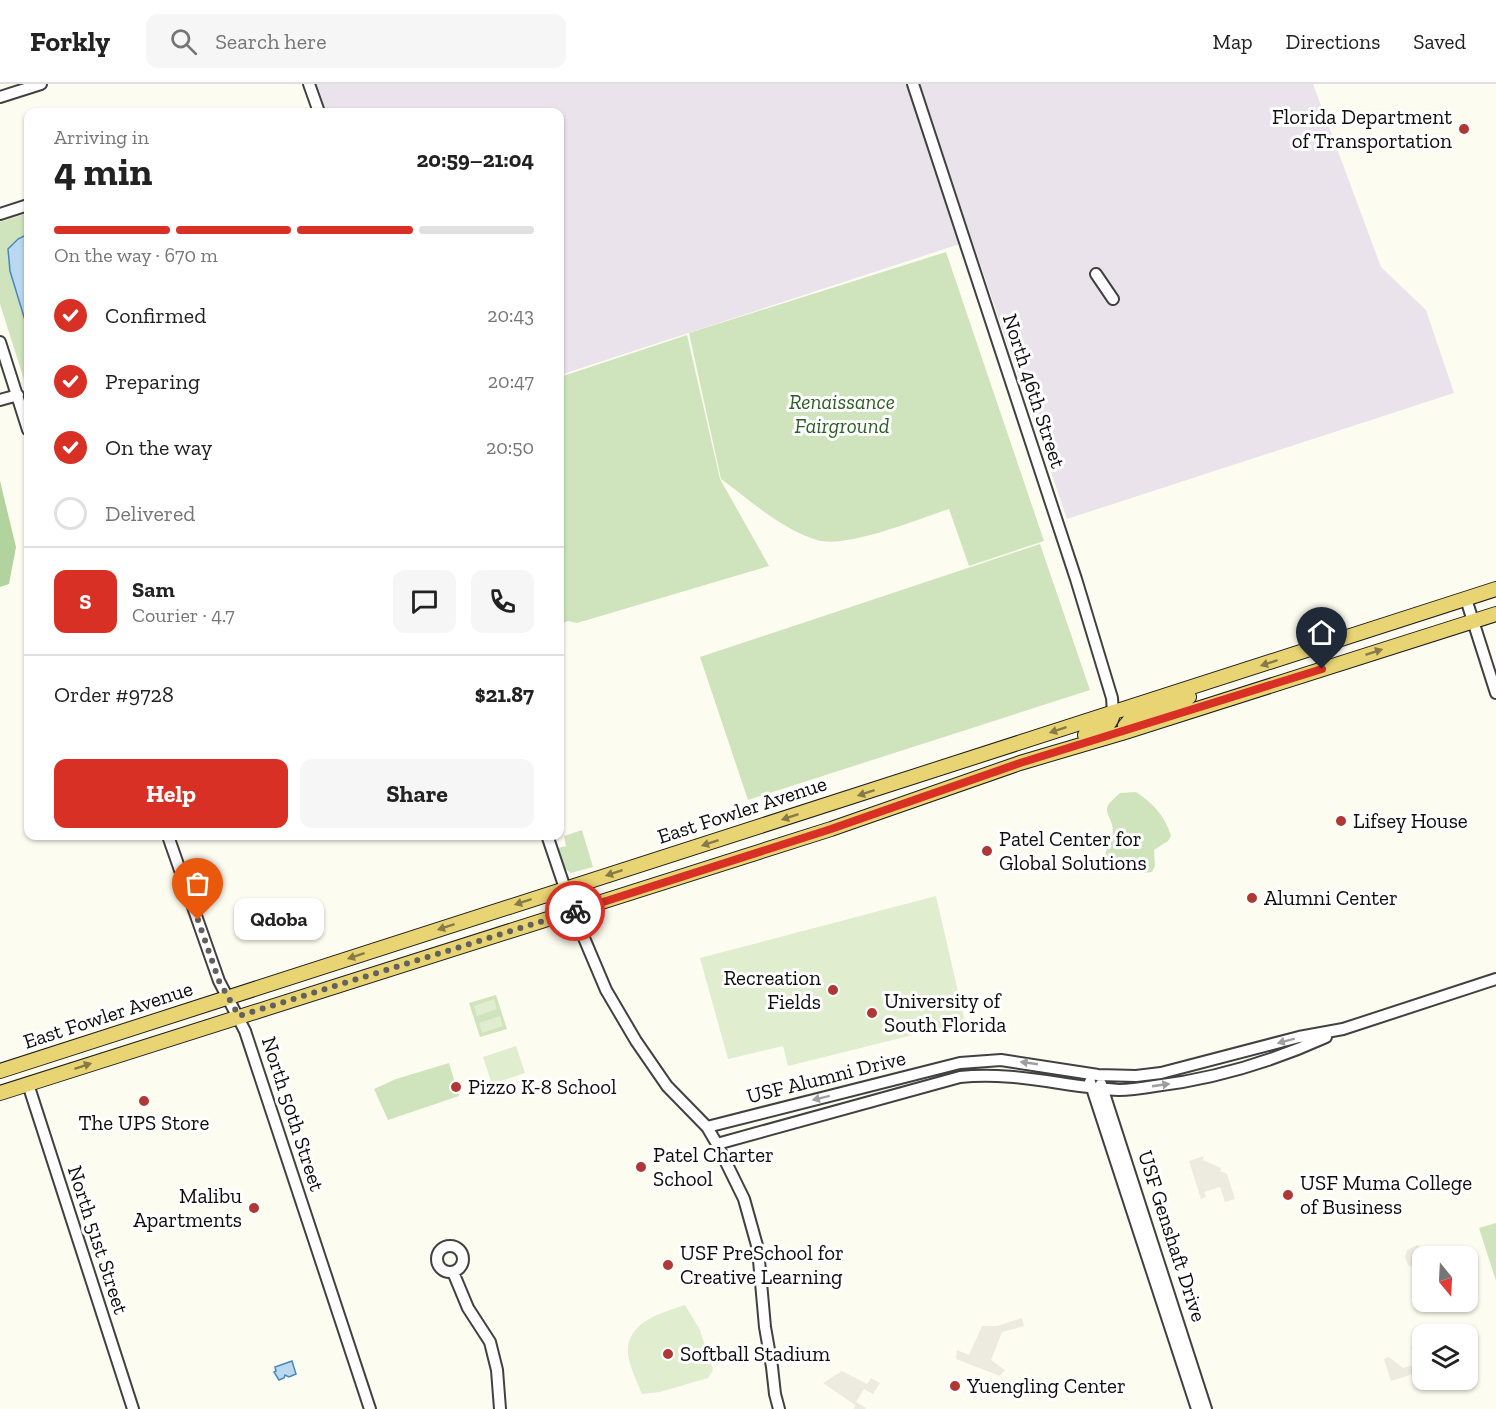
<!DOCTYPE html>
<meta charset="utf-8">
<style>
body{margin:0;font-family:"Zilla Slab",serif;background:#f6f6f6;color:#222;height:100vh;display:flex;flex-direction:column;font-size:22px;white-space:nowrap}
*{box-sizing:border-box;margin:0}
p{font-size:20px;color:#767676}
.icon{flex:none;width:33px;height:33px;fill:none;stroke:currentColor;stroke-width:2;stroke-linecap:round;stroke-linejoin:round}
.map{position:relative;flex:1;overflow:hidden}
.drawer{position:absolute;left:24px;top:24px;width:540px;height:732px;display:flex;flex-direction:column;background:#fff;border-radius:12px;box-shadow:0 2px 4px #0004}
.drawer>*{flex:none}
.needle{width:39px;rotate:162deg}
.fabs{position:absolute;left:1412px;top:1162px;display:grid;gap:12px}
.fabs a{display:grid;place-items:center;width:66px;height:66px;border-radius:12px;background:#fff;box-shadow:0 2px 4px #0004;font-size:30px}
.pin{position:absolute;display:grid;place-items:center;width:51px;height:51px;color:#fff;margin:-62px -26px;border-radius:50% 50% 50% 0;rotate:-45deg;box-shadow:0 0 6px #0007}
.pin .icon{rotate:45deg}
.courier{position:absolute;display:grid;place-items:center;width:60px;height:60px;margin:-30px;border:4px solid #d93025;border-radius:50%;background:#fff;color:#222;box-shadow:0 2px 8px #0007}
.bubble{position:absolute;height:42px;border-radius:12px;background:#fff;box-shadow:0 2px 4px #0004;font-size:20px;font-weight:700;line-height:42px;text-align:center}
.summary em{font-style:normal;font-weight:700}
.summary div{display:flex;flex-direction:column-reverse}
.summary{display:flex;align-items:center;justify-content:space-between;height:102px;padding:0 30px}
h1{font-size:39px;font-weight:700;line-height:45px}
.bar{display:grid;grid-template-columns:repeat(4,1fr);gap:9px 6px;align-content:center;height:72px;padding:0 30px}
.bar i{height:8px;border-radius:4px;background:#e0e0e0}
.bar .on{background:#d93025}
.bar p{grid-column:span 4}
.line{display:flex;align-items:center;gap:15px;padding:0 30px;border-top:2px solid #e0e0e0}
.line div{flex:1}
.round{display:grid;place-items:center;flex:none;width:63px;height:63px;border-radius:12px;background:#f6f6f6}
ol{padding:0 30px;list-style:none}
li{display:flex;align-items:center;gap:18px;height:66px}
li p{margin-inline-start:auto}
li .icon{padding:6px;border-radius:50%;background:#d93025;color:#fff;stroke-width:4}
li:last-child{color:#767676}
li i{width:33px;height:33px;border:3px solid #e0e0e0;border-radius:50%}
.action{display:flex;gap:12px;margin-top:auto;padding:12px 30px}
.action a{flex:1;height:69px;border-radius:12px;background:#d93025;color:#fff;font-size:24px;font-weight:700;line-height:69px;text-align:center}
.action a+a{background:#f6f6f6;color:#222}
header{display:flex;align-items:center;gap:36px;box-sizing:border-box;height:84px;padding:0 30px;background:#fff;border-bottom:2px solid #e0e0e0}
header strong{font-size:28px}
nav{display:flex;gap:33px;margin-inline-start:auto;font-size:21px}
.search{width:420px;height:54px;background:#f6f6f6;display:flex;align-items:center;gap:15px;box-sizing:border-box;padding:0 21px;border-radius:12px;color:#767676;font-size:22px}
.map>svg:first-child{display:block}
.industrial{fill:#ebe3eb}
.green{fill:#cfe4bd}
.forest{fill:#b3d39e}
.pitch{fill:#e0edce}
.plaza{fill:#edeadf}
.water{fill:#bad8ef;stroke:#4988be;stroke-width:1.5}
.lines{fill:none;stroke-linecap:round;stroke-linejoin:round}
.minor-casing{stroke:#414141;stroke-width:14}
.major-casing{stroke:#1f1f1f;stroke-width:16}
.minor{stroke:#fff;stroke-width:10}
.major{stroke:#e9d474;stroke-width:14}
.oneway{fill:#867b46}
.oneway2{fill:#9f9f9f}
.done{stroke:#62615d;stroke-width:6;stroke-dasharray:0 10.8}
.route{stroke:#d93025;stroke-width:8}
.poi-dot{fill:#af3735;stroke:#fff;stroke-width:2}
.labels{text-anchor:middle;stroke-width:6;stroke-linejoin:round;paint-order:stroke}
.poi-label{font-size:21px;fill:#0e0e0e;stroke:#fff;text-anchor:start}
.street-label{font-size:21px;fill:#0e0e0e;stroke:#fff}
.park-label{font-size:21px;font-style:italic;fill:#2d5e25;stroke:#fff}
</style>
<header>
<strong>Forkly</strong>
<div class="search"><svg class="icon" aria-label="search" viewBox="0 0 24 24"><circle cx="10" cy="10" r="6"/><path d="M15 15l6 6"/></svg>Search here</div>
<nav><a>Map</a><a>Directions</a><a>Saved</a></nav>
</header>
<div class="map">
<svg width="1496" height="1325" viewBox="0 0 1496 1325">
<rect width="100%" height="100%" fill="#fdfcf0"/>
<path class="industrial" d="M315 0H1313L1381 183 1426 226 1454 309 1067 435 972 156 560 291V28H325Z"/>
<path class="green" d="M28 129V308L0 220V138Z
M946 168 1044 457 969 482 949 425C918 435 846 465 817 456 781 445 751 417 721 395L689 249Z
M687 251 720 395 769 482 577 539 568 537 560 540V293Z
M1040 460 1090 606 748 716 700 573Z
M1136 708C1153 719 1165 732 1171 752L1168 757 1154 766 1155 782 1152 788C1135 791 1116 783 1105 772 1106 765 1110 760 1112 753 1116 740 1106 732 1107 724 1108 719 1116 713 1120 709Z
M582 746 593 783 571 789 564 784 558 764 566 762 564 752Z
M496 911 507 945 480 953 469 919Z
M449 979 459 1012 388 1036 374 1005 396 995Z
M1496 1139V1197L1479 1144Z"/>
<path class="forest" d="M0 397 16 463 9 500 0 503Z"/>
<path class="pitch" d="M936 812 965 938 788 982 783 962 728 975 700 874Z
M494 915 497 925 477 932 474 922Z
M500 932 503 942 482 949 479 939Z
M516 962 525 989 492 1000 483 973Z
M685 1221 700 1246 713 1286 708 1294 660 1308 642 1310C637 1297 627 1279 628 1265 629 1237 664 1228 685 1221Z"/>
<path class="plaza" d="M1204 1072 1203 1076 1221 1084 1220 1087 1227 1090 1235 1115 1225 1118 1220 1103 1204 1108 1206 1113 1201 1115 1189 1077Z
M1417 1161 1424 1164 1428 1171 1427 1173H1422V1183L1415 1184 1408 1181 1405 1173 1407 1166Z
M1022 1234 1024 1242 1002 1248 991 1276 1005 1286 1000 1292 956 1275 957 1266 969 1271 982 1242H997Z
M1422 1260V1287L1391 1297 1384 1275 1389 1273 1403 1284 1413 1281 1415 1275 1411 1264Z
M842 1287 867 1300 871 1294 880 1299 873 1310 864 1305 856 1318 866 1324 865 1325H854L855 1321 823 1299Z"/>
<path class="water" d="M28 150V246L10 187 8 165 18 155Z
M292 1277 296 1290 289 1293 285 1291 284 1294 279 1296 274 1288 276 1287 275 1283Z"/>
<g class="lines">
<defs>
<path id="minor" d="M309 0 319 28
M913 0 1076 495 1112 614 1113 628
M0 13 41 0
M0 130 28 121
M1096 190 1113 215
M0 258 28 346
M0 316 18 311
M1466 515 1496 609
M168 752 219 897 245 947 370 1325
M548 754 573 828 606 906 636 957 667 1002 707 1043 717 1060 744 1115 758 1165 765 1243 772 1283 775 1310 779 1325
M1090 998 1197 1325
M28 1000 133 1325
M1101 1000 1206 1325
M707 1043 960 979 1001 976 1098 991 1136 992 1161 989 1299 953 1343 945 1496 895
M717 1060 960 993C1014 987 1065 1003 1119 1006 1131 1006 1143 1004 1155 1002 1213 995 1273 977 1326 953
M437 1175a13 13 0 1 1 26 0a13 13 0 1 1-26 0Z
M453 1188 468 1224 490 1258 497 1286 500 1325"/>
<path id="major" d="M1125 648V642L1130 636 1189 613
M1085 651C1098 646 1112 644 1113 628
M0 987 1496 505
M0 1009 831 745 1020 679 1125 648 1496 530"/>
</defs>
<use href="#minor" class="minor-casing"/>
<use href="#major" class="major-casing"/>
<use href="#minor" class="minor"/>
<use href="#major" class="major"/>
</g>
<defs><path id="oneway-solid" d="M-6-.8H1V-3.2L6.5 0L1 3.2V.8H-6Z" transform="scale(1.5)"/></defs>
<g class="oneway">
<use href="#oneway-solid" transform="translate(1374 568) rotate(-18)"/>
<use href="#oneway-solid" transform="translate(1269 579) rotate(162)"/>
<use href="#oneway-solid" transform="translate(1058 646) rotate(162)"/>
<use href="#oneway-solid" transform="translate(866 709) rotate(162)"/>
<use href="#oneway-solid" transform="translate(790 733) rotate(162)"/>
<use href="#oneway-solid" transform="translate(710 759) rotate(162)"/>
<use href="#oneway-solid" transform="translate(614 789) rotate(162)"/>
<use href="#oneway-solid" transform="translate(523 818) rotate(162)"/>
<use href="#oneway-solid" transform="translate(446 843) rotate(162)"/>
<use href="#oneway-solid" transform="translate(356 872) rotate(162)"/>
<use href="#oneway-solid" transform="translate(83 982) rotate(-18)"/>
</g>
<g class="oneway2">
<use href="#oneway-solid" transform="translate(1286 957) rotate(165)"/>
<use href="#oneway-solid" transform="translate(1029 979) rotate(-172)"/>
<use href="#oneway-solid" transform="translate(1161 1001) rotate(-8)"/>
<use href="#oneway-solid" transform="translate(821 1014) rotate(166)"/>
</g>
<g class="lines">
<path class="done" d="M198 836 219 897 239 932 575 827"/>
<path class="route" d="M575 827 831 745 1020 679 1322 585"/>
</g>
<g class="poi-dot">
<circle cx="1464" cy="45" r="6"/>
<circle cx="1341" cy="737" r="6"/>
<circle cx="987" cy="767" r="6"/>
<circle cx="1252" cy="814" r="6"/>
<circle cx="833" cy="906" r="6"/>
<circle cx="872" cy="929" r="6"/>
<circle cx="456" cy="1003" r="6"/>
<circle cx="144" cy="1017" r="6"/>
<circle cx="641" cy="1083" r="6"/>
<circle cx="1288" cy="1111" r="6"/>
<circle cx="254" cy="1124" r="6"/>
<circle cx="668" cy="1181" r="6"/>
<circle cx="668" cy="1270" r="6"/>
<circle cx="955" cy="1302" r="6"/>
</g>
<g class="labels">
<g class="poi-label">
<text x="1452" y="40" text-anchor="end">Florida Department<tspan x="1452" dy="24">of Transportation</tspan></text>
<text x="1353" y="744">Lifsey House</text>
<text x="999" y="762">Patel Center for<tspan x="999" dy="24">Global Solutions</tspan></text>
<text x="1264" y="821">Alumni Center</text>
<text x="821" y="901" text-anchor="end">Recreation<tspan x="821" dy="24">Fields</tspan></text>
<text x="884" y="924">University of<tspan x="884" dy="24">South Florida</tspan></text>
<text x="468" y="1010">Pizzo K-8 School</text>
<text x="144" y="1046" text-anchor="middle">The UPS Store</text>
<text x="653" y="1078">Patel Charter<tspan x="653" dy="24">School</tspan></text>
<text x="1300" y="1106">USF Muma College<tspan x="1300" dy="24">of Business</tspan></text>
<text x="242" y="1119" text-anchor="end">Malibu<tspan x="242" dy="24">Apartments</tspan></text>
<text x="680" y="1176">USF PreSchool for<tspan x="680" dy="24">Creative Learning</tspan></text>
<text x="680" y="1277">Softball Stadium</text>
<text x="967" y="1309">Yuengling Center</text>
</g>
<g class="street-label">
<text transform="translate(1034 307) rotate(72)" y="7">North 46th Street</text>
<text transform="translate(742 726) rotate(-18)" y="7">East Fowler Avenue</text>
<text transform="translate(108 931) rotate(-18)" y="7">East Fowler Avenue</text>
<text transform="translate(826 993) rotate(-14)" y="7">USF Alumni Drive</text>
<text transform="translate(293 1030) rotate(72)" y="7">North 50th Street</text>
<text transform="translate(1172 1152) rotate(72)" y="7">USF Genshaft Drive</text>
<text transform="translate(98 1156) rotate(72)" y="7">North 51st Street</text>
</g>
<g class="park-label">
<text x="842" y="325">Renaissance<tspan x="842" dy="24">Fairground</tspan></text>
</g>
</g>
</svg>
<div class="fabs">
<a><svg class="needle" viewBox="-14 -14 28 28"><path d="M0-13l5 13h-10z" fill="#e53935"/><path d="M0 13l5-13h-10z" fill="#767676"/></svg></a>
<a><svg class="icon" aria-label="layers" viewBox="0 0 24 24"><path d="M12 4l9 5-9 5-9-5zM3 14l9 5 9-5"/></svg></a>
</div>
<div class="pin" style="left:198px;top:836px;background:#ea580c"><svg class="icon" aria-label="bag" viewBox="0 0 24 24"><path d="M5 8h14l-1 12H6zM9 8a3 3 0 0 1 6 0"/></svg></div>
<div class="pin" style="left:1322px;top:585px;background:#1f2937"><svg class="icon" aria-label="home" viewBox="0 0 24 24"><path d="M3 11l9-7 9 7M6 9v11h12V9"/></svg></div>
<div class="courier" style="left:575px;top:827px"><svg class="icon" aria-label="bike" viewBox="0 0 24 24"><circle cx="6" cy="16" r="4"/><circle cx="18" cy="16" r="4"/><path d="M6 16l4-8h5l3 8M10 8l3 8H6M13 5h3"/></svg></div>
<div class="bubble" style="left:234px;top:814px;width:90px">Qdoba</div>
<section class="drawer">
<div class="summary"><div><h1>4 min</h1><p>Arriving in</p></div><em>20:59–21:04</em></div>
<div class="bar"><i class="on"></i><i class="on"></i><i class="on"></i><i></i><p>On the way · 670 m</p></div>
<ol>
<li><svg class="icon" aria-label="check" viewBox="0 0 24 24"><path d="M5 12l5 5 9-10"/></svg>Confirmed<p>20:43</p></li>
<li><svg class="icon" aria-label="check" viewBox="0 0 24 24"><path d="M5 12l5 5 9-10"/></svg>Preparing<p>20:47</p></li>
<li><svg class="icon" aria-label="check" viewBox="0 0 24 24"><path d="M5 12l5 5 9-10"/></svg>On the way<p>20:50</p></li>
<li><i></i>Delivered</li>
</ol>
<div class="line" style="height:108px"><b class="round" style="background:#d93025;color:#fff">S</b><div><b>Sam</b><p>Courier · 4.7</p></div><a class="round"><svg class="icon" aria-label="chat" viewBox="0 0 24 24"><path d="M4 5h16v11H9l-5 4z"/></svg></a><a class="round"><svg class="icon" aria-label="phone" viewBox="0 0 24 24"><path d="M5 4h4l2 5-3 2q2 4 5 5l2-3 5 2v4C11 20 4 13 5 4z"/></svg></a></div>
<div class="line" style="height:78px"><div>Order #9728</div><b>$21.87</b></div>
<div class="action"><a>Help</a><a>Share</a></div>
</section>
</div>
